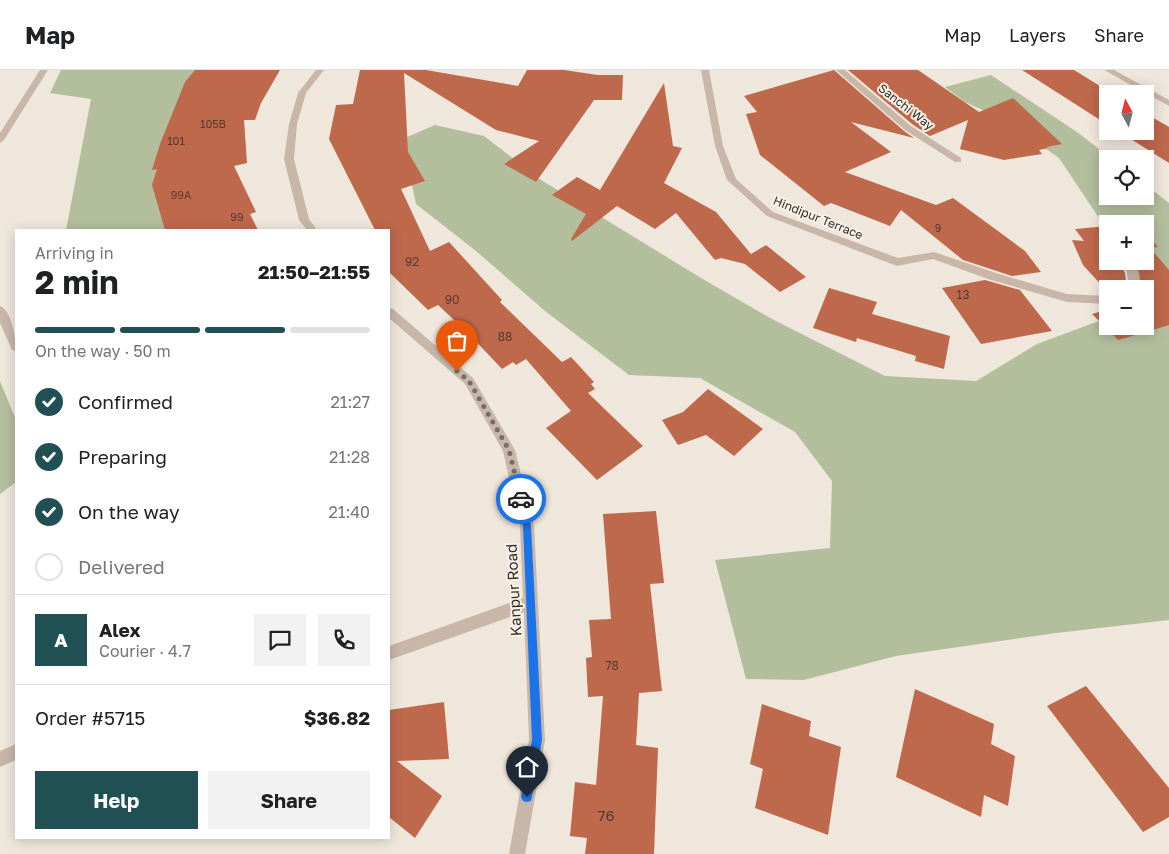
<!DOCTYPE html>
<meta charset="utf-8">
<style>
body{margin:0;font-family:"Golos Text",sans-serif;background:#f2f2f2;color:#202124;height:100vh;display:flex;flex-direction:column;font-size:19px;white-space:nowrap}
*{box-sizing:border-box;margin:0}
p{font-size:16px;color:#757577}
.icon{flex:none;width:28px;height:28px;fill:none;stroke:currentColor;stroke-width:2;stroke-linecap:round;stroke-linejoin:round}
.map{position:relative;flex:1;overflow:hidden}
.sheet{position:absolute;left:15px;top:159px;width:375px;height:610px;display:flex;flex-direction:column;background:#fff;border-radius:0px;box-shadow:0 2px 12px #0003}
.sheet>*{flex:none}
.needle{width:32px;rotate:353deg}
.fabs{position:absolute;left:1099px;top:15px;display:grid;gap:10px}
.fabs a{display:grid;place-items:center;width:55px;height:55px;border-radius:0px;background:#fff;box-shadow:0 2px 12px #0003;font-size:25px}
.pin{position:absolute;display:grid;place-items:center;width:42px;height:42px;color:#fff;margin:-51px -21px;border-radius:50% 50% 50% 0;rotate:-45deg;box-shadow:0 0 5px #0007}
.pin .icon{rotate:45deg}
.courier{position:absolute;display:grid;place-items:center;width:50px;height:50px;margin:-25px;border:4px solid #1a73e8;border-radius:50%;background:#fff;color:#222;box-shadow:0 1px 6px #0007}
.overview em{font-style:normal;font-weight:700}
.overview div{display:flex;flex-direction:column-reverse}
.overview{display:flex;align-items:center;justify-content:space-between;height:85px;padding:0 20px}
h1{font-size:32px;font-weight:700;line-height:38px}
.bar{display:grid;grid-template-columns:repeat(4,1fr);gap:8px 5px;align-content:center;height:60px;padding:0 20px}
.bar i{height:6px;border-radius:4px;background:#e0e0e0}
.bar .current{background:#205054}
.bar p{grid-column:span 4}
.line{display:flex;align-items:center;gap:12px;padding:0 20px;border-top:1px solid #e0e0e0}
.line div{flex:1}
.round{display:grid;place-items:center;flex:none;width:52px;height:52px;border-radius:0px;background:#f2f2f2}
ol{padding:0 20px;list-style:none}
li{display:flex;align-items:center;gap:15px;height:55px}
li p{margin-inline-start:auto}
li .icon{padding:5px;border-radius:50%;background:#205054;color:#fff;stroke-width:4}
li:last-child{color:#757577}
li i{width:28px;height:28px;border:2px solid #e0e0e0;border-radius:50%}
.cta{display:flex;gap:10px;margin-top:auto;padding:10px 20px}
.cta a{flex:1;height:58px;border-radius:0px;background:#205054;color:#fff;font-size:20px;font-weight:700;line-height:58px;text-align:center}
.cta a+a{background:#f2f2f2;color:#202124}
header{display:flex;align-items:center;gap:30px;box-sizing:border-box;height:70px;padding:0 25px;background:#fff;border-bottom:1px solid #e0e0e0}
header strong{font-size:24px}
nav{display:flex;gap:28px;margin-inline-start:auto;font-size:18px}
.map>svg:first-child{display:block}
.green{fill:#b3be9d}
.building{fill:#be684c}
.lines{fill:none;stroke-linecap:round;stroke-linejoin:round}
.minor{fill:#c8b7a9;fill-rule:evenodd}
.route{fill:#1a73e8}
.done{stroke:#766d67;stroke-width:5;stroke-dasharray:0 9}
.labels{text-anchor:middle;stroke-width:4;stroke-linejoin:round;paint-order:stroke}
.far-number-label{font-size:11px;fill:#573b31}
.far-street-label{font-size:12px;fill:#352c28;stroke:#f8f1e8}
.number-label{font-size:12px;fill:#573b31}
.street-label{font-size:15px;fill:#352c28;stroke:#f8f1e8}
.near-number-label{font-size:15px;fill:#573b31}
</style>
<header>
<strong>Map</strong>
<nav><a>Map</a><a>Layers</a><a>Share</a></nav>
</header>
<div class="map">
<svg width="1169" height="784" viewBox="0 0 1169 784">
<rect width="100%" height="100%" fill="#f0e7dc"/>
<path class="green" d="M61 0H210L182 160H66L91 29 50 23Z
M991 5 1077 62 1112 89H1108V126H1145V114L1169 133V550L1056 563 896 586 804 610 746 609 715 490 830 478 832 411 795 362 700 308 629 305 545 241 476 181 416 134 408 97 407 67 435 55 484 66 541 110 701 208 772 249 885 306 976 311 1037 274 1107 248 1108 256H1145V219H1133L1129 191H1145V154H1108L1107 160 1059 88 1007 51 965 32 945 17Z
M0 311 16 350V412L0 424Z"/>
<path class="building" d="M195 0H280L261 33 255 50H244L247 93 234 96 256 142 250 144 258 160H165L152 115 157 99 152 100 160 74 185 12Z
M360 0H426L518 16 527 0H564L598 5H623L622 30H594L536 112 504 94 539 71 496 60 404 3 408 82 425 111 401 119 430 181 449 172 502 230 500 232 562 292 571 287 594 312 591 314 595 319 588 323 643 376 597 410 546 358 571 341 526 289 516 295 513 292 502 299 468 263 438 235 428 240 389 202V160H375L329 69 336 35 353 34Z
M834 0 904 61 914 68 851 52 891 82 845 102 936 135 953 128 1025 181 1041 202 1012 206 963 190 901 140 890 156 831 133 824 136 760 85 746 44 757 42 744 26Z
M848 0H918L979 42 1013 28 1062 74 1046 77 1048 78 1039 80 1042 84 1004 90 960 79 968 50 930 66 912 54Z
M1022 0H1074L1113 24H1108V55Z
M664 13 673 76 682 78 664 113 716 142 751 184 766 175 806 207 780 222 745 194 721 188 715 190 676 143 655 159 617 136 572 171 571 169 586 144 552 125 577 107 600 120Z
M1145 43 1169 57V93L1118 61H1145Z
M1108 156V191H1118L1125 203 1127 219H1108V224H1099L1104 218 1083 195 1072 170 1084 171 1075 159Z
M1145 162 1158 177 1150 178 1169 200V255L1118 270 1092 244 1102 241 1100 236H1108V256H1145V219H1141L1139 202 1132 191H1145Z
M985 210 1020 220 1052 261 981 274 942 218Z
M829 218 877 232 872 244 950 266 944 299 915 291 916 286 857 268 856 272 813 258Z
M708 319 763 359 734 386 706 365 678 375 662 350 683 342Z
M656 441 664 513 650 514 662 621 639 623 636 675 658 678 654 784H585L587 768 570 766 575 712 596 715 603 626 588 627 586 588 592 587 589 550 611 549 603 444Z
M1086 616 1169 718V747L1143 762 1047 636Z
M915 619 994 654 991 674 1015 686 1008 736 984 725 981 747 896 707Z
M444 632 449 689 397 691 442 726 415 768 389 747V640Z
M762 634 811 651 809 666 841 677 828 765 755 738 763 699 750 694Z"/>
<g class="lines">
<path class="minor" d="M40 0H48L4 70 0 73V63Z
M316 0H324L306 23 297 54 294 89 309 149 317 160H307L299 150 284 89 289 54 298 23Z
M701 0H709L723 76 736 109 773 142 898 188 934 182 996 203 1067 224 1108 226V234L1067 232 988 209 933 189 897 196 767 146 727 110 715 76Z
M836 0H845L911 56 961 88V92H955L905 60Z
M1104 0H1114L1169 30V36Z
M1120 191H1130L1137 202 1139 219H1129L1127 202Z
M0 236C12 240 16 270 16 281L12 280 0 253Z
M389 238 393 239 473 308 515 380 534 456 545 670 525 784H509L529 670 524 542 389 590V576L523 528 520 456 503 381 465 314 389 248Z
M16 674V690L0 697V681Z"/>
</g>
<path class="route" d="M521 425 525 429 531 456 542 670 532 727 531 731 527 732 523 731 521 727 532 670 523 456 516 429Z"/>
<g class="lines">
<path class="done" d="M457 301 469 311 509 380 521 429"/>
</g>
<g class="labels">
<g class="far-number-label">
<text x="213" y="58">105B</text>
<text x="176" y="75">101</text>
<text x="181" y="129">99A</text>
<text x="237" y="151">99</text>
<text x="938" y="162">9</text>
</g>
<g class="far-street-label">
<text transform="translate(906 37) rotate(38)" y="4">Sanchi Way</text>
<text transform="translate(818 148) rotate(22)" y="4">Hindipur Terrace</text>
</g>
<g class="number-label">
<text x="412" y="196">92</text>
<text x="963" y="229">13</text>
<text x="452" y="234">90</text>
<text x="505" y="271">88</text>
<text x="612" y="600">78</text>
</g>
<g class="street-label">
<text transform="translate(514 520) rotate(-93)" y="5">Kanpur Road</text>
</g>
<g class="near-number-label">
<text x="606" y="751">76</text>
</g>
</g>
</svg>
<div class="fabs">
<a><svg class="needle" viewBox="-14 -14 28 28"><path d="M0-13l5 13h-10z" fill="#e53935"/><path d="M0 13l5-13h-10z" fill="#757577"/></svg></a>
<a><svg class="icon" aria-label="locate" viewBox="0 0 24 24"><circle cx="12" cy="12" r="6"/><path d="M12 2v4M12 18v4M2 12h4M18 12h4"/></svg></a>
<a>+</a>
<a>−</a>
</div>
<div class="pin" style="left:457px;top:301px;background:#ea580c"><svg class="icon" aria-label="bag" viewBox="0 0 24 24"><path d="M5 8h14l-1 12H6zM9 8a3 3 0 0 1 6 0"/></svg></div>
<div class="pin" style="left:527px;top:727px;background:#1f2937"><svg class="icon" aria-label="home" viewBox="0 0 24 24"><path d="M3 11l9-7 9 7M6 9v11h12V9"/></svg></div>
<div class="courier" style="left:521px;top:429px"><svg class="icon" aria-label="car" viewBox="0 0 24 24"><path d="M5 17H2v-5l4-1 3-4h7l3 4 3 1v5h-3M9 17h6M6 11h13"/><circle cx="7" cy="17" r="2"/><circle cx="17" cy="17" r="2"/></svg></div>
<section class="sheet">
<div class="overview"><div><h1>2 min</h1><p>Arriving in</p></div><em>21:50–21:55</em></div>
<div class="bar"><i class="current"></i><i class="current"></i><i class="current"></i><i></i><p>On the way · 50 m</p></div>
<ol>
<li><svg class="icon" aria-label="check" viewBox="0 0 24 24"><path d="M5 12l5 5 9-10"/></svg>Confirmed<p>21:27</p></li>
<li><svg class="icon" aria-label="check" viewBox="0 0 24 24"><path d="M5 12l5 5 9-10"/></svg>Preparing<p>21:28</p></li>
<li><svg class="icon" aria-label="check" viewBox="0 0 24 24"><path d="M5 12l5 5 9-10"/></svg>On the way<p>21:40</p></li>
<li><i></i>Delivered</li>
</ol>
<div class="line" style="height:90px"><b class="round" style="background:#205054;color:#fff">A</b><div><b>Alex</b><p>Courier · 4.7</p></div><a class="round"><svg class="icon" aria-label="chat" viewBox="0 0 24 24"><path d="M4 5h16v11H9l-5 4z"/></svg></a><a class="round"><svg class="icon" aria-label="phone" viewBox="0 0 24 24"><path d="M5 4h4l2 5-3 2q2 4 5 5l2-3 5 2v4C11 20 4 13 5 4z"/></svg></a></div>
<div class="line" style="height:65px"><div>Order #5715</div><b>$36.82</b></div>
<div class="cta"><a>Help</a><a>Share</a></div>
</section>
</div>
